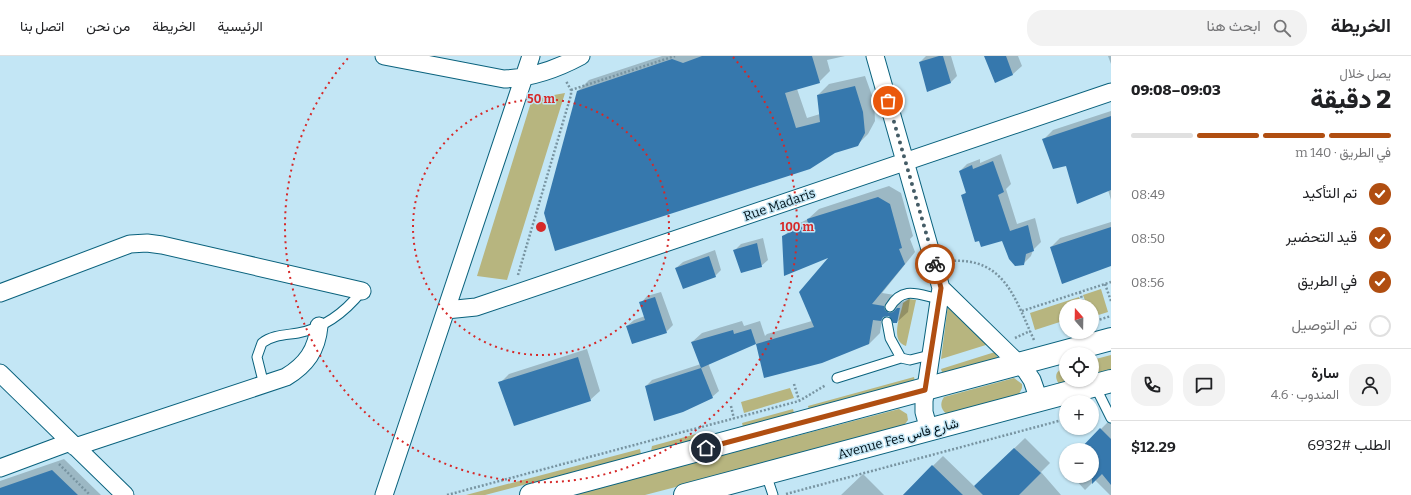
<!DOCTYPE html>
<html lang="ar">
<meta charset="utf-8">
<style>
body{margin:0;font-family:Bitter,Vazirmatn,serif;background:#f2f2f2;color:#202124;direction:rtl;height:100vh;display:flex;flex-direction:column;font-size:15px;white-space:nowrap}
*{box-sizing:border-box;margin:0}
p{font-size:13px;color:#757577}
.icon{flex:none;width:22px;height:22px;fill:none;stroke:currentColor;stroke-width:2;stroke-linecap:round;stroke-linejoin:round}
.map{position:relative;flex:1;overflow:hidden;direction:ltr}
.sheet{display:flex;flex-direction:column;background:#fff;width:300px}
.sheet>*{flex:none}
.needle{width:26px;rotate:340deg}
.buttons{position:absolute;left:1059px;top:243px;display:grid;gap:8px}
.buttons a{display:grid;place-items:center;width:40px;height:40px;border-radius:50%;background:#fff;box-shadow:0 1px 3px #0004;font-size:20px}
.pin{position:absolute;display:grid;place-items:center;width:34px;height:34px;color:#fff;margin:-17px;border:2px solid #fff;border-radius:50%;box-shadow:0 1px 4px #0007}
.courier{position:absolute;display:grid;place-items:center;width:40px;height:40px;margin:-20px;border:3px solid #b04e11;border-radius:50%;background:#fff;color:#222;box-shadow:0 1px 5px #0007}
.headline em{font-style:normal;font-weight:800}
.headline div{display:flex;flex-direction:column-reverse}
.headline{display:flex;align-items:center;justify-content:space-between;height:68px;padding:0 20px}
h1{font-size:26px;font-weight:800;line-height:30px}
.bar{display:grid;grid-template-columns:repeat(4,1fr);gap:6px 4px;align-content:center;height:48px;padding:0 20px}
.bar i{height:5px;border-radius:3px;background:#e0e0e0}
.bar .selected{background:#b04e11}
.bar p{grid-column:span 4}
.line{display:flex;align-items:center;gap:10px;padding:0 20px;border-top:1px solid #e0e0e0}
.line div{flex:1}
.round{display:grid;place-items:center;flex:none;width:42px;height:42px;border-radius:16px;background:#f2f2f2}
ol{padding:0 20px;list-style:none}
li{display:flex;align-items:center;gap:12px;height:44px}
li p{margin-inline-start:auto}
li .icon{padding:4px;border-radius:50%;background:#b04e11;color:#fff;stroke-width:4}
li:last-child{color:#757577}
li i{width:22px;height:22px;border:2px solid #e0e0e0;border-radius:50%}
header{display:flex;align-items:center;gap:24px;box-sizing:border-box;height:56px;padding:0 20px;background:#fff;border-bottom:1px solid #e0e0e0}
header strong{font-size:19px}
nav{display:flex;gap:22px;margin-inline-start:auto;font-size:14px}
.search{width:280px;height:36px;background:#f2f2f2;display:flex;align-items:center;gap:10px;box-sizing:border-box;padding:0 14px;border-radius:16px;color:#757577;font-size:15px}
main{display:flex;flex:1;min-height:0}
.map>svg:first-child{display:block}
.green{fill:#b7b57f}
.shadow{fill:#0003}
.building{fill:#3678ad}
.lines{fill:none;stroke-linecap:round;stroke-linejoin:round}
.lane-casing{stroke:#0a627d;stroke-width:11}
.street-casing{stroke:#0a627d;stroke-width:19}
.secondary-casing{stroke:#0a627d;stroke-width:24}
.path{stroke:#7894a1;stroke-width:2.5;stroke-dasharray:2 2;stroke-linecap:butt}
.lane{stroke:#fff;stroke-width:9}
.street{stroke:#fff;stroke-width:17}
.secondary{stroke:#fff;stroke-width:22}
.done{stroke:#445c66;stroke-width:4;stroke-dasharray:0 7.2}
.route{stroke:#b04e11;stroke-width:5}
.ring{fill:none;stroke:#d62828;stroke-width:2;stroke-dasharray:2 4}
.labels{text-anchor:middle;stroke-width:3;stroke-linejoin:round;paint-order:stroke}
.street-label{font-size:13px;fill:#001119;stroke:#c3e6f5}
.centre{fill:#d62828;stroke:#c3e6f5;stroke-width:2}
.ring-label{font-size:12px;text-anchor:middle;font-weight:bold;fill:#d62828;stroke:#c3e6f5;stroke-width:3;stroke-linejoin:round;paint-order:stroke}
</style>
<header>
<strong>الخريطة</strong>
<div class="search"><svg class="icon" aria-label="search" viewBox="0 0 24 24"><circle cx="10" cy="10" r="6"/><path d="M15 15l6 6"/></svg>ابحث هنا</div>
<nav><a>الرئيسية</a><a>الخريطة</a><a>من نحن</a><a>اتصل بنا</a></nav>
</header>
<main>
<section class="sheet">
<div class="headline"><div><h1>2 دقيقة</h1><p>يصل خلال</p></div><em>09:03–09:08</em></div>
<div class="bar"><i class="selected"></i><i class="selected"></i><i class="selected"></i><i></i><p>في الطريق · 140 m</p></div>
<ol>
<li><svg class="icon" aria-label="check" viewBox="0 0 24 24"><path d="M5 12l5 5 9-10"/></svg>تم التأكيد<p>08:49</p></li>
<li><svg class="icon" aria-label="check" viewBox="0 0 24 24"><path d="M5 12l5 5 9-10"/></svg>قيد التحضير<p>08:50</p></li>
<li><svg class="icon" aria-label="check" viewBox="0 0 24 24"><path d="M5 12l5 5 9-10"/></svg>في الطريق<p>08:56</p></li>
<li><i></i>تم التوصيل</li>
</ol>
<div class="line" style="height:72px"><a class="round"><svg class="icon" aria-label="person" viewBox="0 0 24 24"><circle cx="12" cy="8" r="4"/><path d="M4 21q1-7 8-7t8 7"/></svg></a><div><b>سارة</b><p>المندوب · 4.6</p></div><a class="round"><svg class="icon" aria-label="chat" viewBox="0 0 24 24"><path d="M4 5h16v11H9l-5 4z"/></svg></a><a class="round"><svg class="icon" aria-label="phone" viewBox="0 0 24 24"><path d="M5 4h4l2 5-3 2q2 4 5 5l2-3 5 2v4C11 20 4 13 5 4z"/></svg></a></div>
<div class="line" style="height:52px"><div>الطلب #6932</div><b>$12.29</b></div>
</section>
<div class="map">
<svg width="1111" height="439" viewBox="0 0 1111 439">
<rect width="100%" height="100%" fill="#c3e6f5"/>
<path class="green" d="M565 37 507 224 477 220 532 43Z
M1101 233 1108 256 1092 261V250H1087L1083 239Z
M1079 241 1082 250H1066V264L1035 274 1030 257Z
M909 243 916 244 906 290C889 284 901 259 903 247Z
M948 249 989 288 941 303Z
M995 296 998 303 943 319 941 313Z
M1111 299V318L1092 323V304Z
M1066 311V324H1078L1059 328C1053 319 1057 314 1066 311Z
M914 321 915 326 809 354 808 350Z
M1014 322 1022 328V332L1018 340 947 358C940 353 940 347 944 341Z
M790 332 794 342 744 357 741 346Z
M793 353 794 357 743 371 742 367Z
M899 353 907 358 908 364 902 372 645 439H571Z
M696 378 698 384 651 395 652 390Z
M640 393 641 398 485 439H466Z"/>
<path class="shadow" d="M662 0H845L827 4 830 15 819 26 797 33 807 62 820 58 818 39 829 28 865 20 874 45 875 65 868 78 857 89 578 35 589 24Z
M926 0H951L957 20 951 26 928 34 920 6Z
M985 0H1018L1022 10 1013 18 995 26Z
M1108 0H1111V8Z
M1111 55V144L1108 134 1066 109 1044 83 1053 74Z
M1001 98 1011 128 1006 133 1017 168 1035 162 1041 186 1033 194 1031 200 1023 208 963 140 967 135 960 115 967 108 980 103V107Z
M889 130 901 137 913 180 910 183 915 196 882 237 895 239V243L900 247 910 242 908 256 897 266 889 259 885 260 882 263 880 277 869 288 765 320 756 287 708 307 719 335 712 341 646 330 652 324 701 308 692 286 702 277 742 265 744 270 760 265 765 280 767 278 812 265 831 200 783 181 794 170 808 163 819 153Z
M1111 166V209L1051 191 1060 182Z
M763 182 768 204 761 210 735 194 741 188Z
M715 194 721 214 715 220 676 212 683 206Z
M661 236 673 269 666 276 627 270 634 264 645 260 641 247 647 240Z
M587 293 600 335 590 344 500 327 509 318Z
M1111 363V439H1110L1095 424 1085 434 1072 420H1092V394H1080Z
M1025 382 1050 407 1041 416 1061 439H903L943 400 975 431Z
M64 403 101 439H0V425Z
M1066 408V415L1063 412Z
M863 418 884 439H841Z"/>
<path class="building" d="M702 0H812L820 27 785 37 796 72 820 66 817 39 855 30 863 56 865 77 858 90 835 97 810 113 555 195 544 157 577 35 672 3 683 7Z
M939 0H943L951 27 927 36 919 6Z
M984 0H1006L1013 19 995 27Z
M1111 60V134L1077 148 1066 110 1053 113 1042 83Z
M993 105 1004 136 998 139 1010 175 1028 169 1034 195 1026 198 1024 209 1015 210 1009 203 1002 185 981 191 979 185 975 186 961 139 966 137 959 115 972 109 973 113Z
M878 141 890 148 902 192 899 193 905 208 872 248 884 250 885 254 889 257 893 256 897 252H900L897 267H893L889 260 883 261 881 265 873 264 869 288 822 307 764 322 756 288 814 271 799 236 828 202 784 220 782 180 808 168 807 163Z
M1111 171V210L1062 228 1050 191Z
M757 187 762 211 741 217 733 194Z
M709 200 716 221 683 233 675 212Z
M655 241 667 277 632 288 626 270 645 264 639 246Z
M751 273 756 288 701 312 691 286 733 274 734 278Z
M578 301 591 345 514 370 498 326Z
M701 312 713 342 683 356 654 365 645 330Z
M1100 372 1111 383V429L1102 418 1092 428V394H1079Z
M1014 392 1041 417 1019 439H983L974 430Z
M932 409 963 439H903Z
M52 414 78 439H0V432Z"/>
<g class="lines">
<defs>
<path id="lane" d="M890 251C903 229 919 239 939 243
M887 266 890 282 901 302 910 304 930 299
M837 322 901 302
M264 329 257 301 262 287C272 279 286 279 298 277 325 272 346 255 362 235
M1095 330 1111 362
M766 418 773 439"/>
<path id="street" d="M384 0 504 23C531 22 557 13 581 0
M875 0 941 232 924 345V356L929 374
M941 232 1026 315 1032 324 1039 344
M0 237 130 188 147 187 162 189 362 235
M446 254 476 251 1111 36
M0 317 125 439
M75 391 286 321C306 309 317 294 319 270
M0 412 70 386
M384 439 531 0"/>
<path id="secondary" d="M531 439 1111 283
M685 439 1111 325"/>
</defs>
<use href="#lane" class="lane-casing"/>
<use href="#street" class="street-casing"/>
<use href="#secondary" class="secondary-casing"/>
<path class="path" d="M571 34 675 0
M950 205C1005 201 1015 243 1034 284
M518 219 571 39V34L566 25
M1105 228 1111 245
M1080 236 1084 250
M1022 255 1111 226
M1092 266 1111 260
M1015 282 1030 275
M794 328 799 344
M731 350 734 363
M59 408 90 439
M786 438 1066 363
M447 439 799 345 826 329"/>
<use href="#lane" class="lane"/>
<use href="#street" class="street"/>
<use href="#secondary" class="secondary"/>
</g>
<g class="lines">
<path class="done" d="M888 45 935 208"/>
<path class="route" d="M706 392 925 334 941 232 935 208"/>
</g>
<g class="ring">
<circle cx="541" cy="171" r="128"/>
<path d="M733 1A256 256 0 1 1 349 1"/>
</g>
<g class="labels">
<g class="street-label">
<text transform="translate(779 148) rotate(-19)" y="5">Rue Madaris</text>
<text transform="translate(898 382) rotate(-15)" y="5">Avenue Fes شارع فاس</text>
</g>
</g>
<circle cx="541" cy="171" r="6" class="centre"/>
<g class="ring-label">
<text x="541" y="47">50 m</text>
<text x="797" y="175">100 m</text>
</g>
</svg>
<div class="buttons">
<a><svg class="needle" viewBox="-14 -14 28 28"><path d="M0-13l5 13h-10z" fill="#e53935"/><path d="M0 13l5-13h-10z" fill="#757577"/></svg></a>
<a><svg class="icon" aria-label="locate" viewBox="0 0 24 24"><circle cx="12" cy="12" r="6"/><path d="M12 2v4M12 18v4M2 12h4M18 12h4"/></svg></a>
<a>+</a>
<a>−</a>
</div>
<div class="pin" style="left:888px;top:45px;background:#ea580c"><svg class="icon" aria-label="bag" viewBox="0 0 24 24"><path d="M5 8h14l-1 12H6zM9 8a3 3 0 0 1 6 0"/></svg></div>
<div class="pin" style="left:706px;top:392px;background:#1f2937"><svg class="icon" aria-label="home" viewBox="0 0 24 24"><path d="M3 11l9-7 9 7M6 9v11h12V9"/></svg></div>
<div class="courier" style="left:935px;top:208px"><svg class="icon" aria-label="bike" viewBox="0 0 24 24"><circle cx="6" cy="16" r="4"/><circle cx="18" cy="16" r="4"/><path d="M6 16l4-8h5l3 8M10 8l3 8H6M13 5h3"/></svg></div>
</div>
</main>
